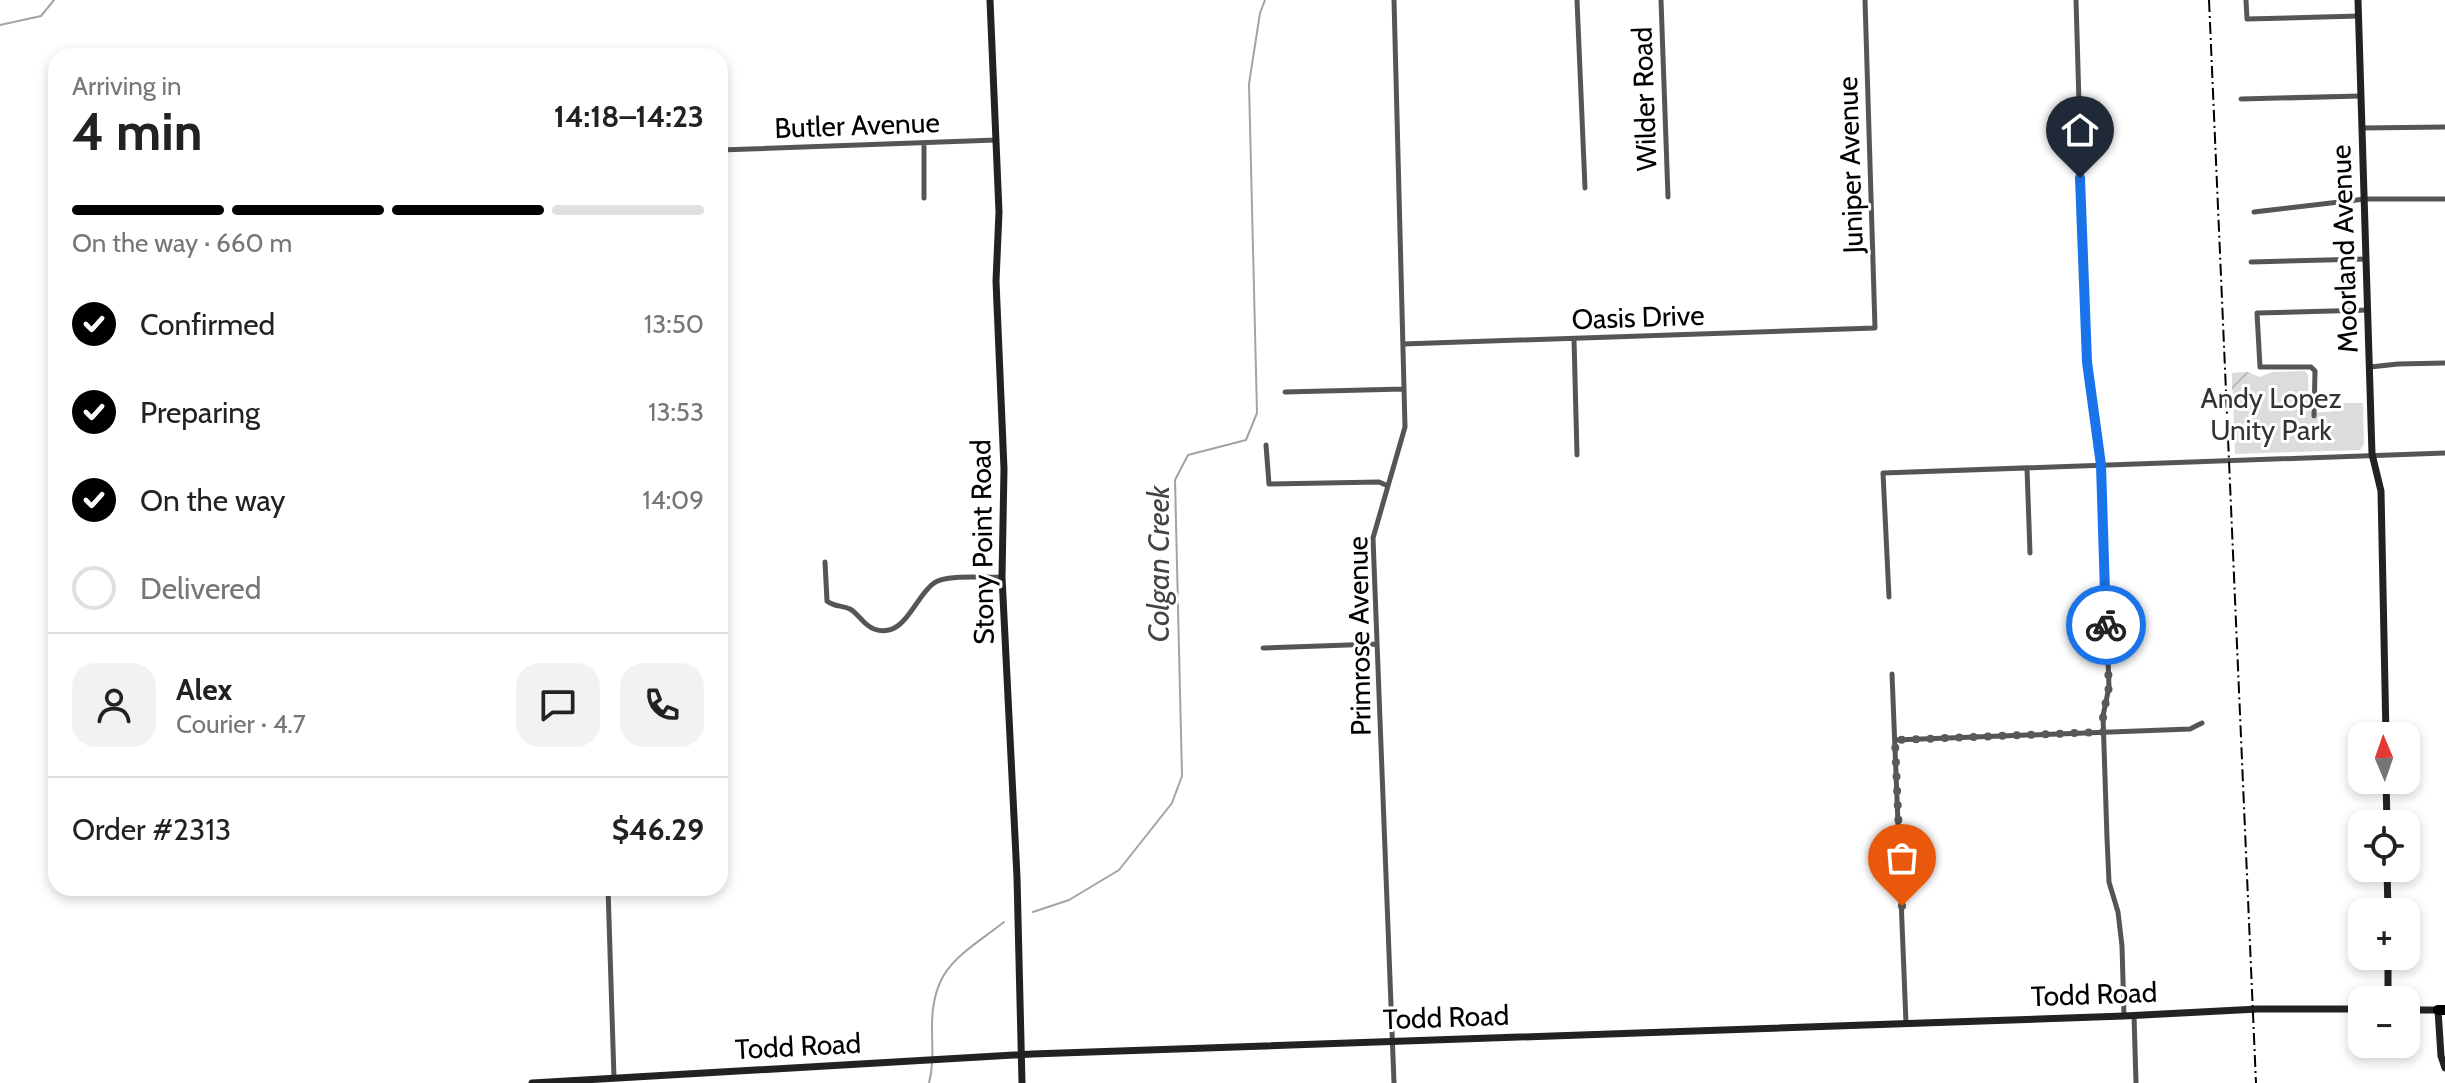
<!DOCTYPE html>
<meta charset="utf-8">
<style>
body{margin:0;font-family:Cabin,sans-serif;background:#f2f2f2;color:#222;height:100vh;display:flex;flex-direction:column;font-size:30px;white-space:nowrap}
*{box-sizing:border-box;margin:0}
p{font-size:26px;color:#767676}
.icon{flex:none;width:44px;height:44px;fill:none;stroke:currentColor;stroke-width:2;stroke-linecap:round;stroke-linejoin:round}
.map{position:relative;flex:1;overflow:hidden}
.side{position:absolute;left:48px;top:48px;width:680px;height:848px;display:flex;flex-direction:column;background:#fff;border-radius:24px;box-shadow:0 4px 12px #0003}
.side>*{flex:none}
.needle{width:52px;rotate:358deg}
.tools{position:absolute;left:2348px;top:722px;display:grid;gap:16px}
.tools a{display:grid;place-items:center;width:72px;height:72px;border-radius:16px;background:#fff;box-shadow:0 4px 12px #0003;font-size:40px}
.pin{position:absolute;display:grid;place-items:center;width:68px;height:68px;color:#fff;margin:-82px -34px;border-radius:50% 50% 50% 0;rotate:-45deg;box-shadow:0 0 8px #0007}
.pin .icon{rotate:45deg}
.courier{position:absolute;display:grid;place-items:center;width:80px;height:80px;margin:-40px;border:6px solid #1a73e8;border-radius:50%;background:#fff;color:#222;box-shadow:0 2px 10px #0007}
.summary em{font-style:normal;font-weight:800}
.summary div{display:flex;flex-direction:column-reverse}
.summary{display:flex;align-items:center;justify-content:space-between;height:136px;padding:0 24px}
h1{font-size:52px;font-weight:800;line-height:60px}
.bar{display:grid;grid-template-columns:repeat(4,1fr);gap:12px 8px;align-content:center;height:96px;padding:0 24px}
.bar i{height:10px;border-radius:6px;background:#e0e0e0}
.bar .active{background:#000}
.bar p{grid-column:span 4}
.line{display:flex;align-items:center;gap:20px;padding:0 24px;border-top:2px solid #e0e0e0}
.line div{flex:1}
.round{display:grid;place-items:center;flex:none;width:84px;height:84px;border-radius:24px;background:#f2f2f2}
ol{padding:0 24px;list-style:none}
li{display:flex;align-items:center;gap:24px;height:88px}
li p{margin-inline-start:auto}
li .icon{padding:8px;border-radius:50%;background:#000;color:#fff;stroke-width:4}
li:last-child{color:#767676}
li i{width:44px;height:44px;border:4px solid #e0e0e0;border-radius:50%}
.map>svg:first-child{display:block}
.park{fill:#dcdcdc}
.garden{fill:url(#garden-furrows)}
.lines{fill:none;stroke-linecap:round;stroke-linejoin:round}
.stream{stroke:#a3a3a3;stroke-width:2}
.street{stroke:#555;stroke-width:5}
.secondary{stroke:#222;stroke-width:7}
.highway{stroke:#000;stroke-width:10}
.rail{stroke:#000;stroke-width:2;stroke-dasharray:12 4 2 4;stroke-linecap:butt}
.done{stroke:#595959;stroke-width:8;stroke-dasharray:0 14.4}
.route{stroke:#1a73e8;stroke-width:10}
.labels{text-anchor:middle;stroke-width:6;stroke-linejoin:round;paint-order:stroke}
.street-label{font-size:28px;fill:#000;stroke:#fff}
.park-label{font-size:28px;fill:#333;stroke:#fff}
.water-label{font-size:30px;font-style:italic;fill:#444;stroke:#fff}
</style>
<div class="map">
<svg width="2445" height="1083" viewBox="0 0 2445 1083">
<defs>
<pattern id="garden-furrows" width="10" height="10" patternUnits="userSpaceOnUse" patternTransform="scale(2)"><rect width="10" height="10" fill="#dcdcdc"/><path d="M-1 1l2-2M0 10L10 0M9 11l2-2" fill="none" stroke="#bbb"/></pattern>
</defs>
<rect width="100%" height="100%" fill="#fff"/>
<path class="park" d="M2305 371 2308 375 2309 408 2312 413 2336 411 2344 403H2363L2364 444 2360 450 2235 454 2232 373 2248 372 2259 377 2272 372Z"/>
<path class="garden" d="M2248 372 2255 376 2250 389 2232 390V373Z"/>
<g class="lines">
<path class="stream" d="M0 25 41 16 54 0
M1033 912 1069 900 1119 870 1172 803 1182 776 1175 480 1188 455 1246 440 1257 413 1249 84 1260 13 1265 0
M929 1083C934 1064 932 1045 932 1026 932 966 962 955 1004 922"/>
<path class="street" d="M1394 0 1405 427 1373 538 1394 1083
M1577 0 1585 188
M1661 0 1668 197
M2076 0 2086 344C2088 385 2097 425 2101 465L2109 687 2103 716 2107 838 2109 882 2118 912 2122 946 2124 1016
M2246 0 2247 19 2359 16
M2241 99 2361 96
M2363 128 2445 127
M720 150 996 140
M924 198V143
M2254 212 2365 199H2445
M2251 262 2366 259
M1574 339 1577 455
M1403 344 1875 328 1865 0
M2370 367 2398 364 2445 363
M1285 392 1404 389
M2314 416 2315 371 2311 367H2260L2257 313 2368 310
M1266 445 1269 484 1379 482 1388 486
M2027 468 2030 553
M825 562 827 601C834 607 842 605 850 609 859 614 863 625 874 629 905 640 914 597 934 583 947 574 985 578 1002 577
M1889 597 1883 473 2445 453
M1263 648 1376 644
M1892 674 1906 1023
M1895 740 2190 729 2202 723
M608 888 614 1078
M2134 1015 2136 1083"/>
<path class="secondary" d="M990 0 999 212 996 281 1004 469 1002 577 1017 877 1022 1083
M2358 0 2372 454 2381 491 2386 736
M2386 780 2387 824
M2387 868 2388 912
M2388 956V1000
M2406 1010H2438L2441 1056 2445 1068
M532 1083 1032 1054 2124 1016 2258 1009H2362"/>
<path class="highway" d="M2438 1010H2445"/>
<path class="rail" d="M2209 0 2256 1083"/>
</g>
<g class="lines">
<path class="done" d="M1902 906 1895 740 2103 732V716L2109 687 2106 625"/>
<path class="route" d="M2080 178 2087 362 2101 465 2106 625"/>
</g>
<g class="labels">
<g class="street-label">
<text transform="translate(1644 99) rotate(-92)" y="10">Wilder Road</text>
<text transform="translate(857 125) rotate(-2)" y="10">Butler Avenue</text>
<text transform="translate(1850 165) rotate(-92)" y="10">Juniper Avenue</text>
<text transform="translate(2344 249) rotate(-92)" y="10">Moorland Avenue</text>
<text transform="translate(1638 317) rotate(-2)" y="10">Oasis Drive</text>
<text transform="translate(982 542) rotate(-91)" y="10">Stony Point Road</text>
<text transform="translate(1359 636) rotate(-91)" y="10">Primrose Avenue</text>
<text transform="translate(2094 994) rotate(-2)" y="10">Todd Road</text>
<text transform="translate(1446 1017) rotate(-2)" y="10">Todd Road</text>
<text transform="translate(798 1046) rotate(-3)" y="10">Todd Road</text>
</g>
<g class="park-label">
<text x="2271" y="408">Andy Lopez<tspan x="2271" dy="32">Unity Park</tspan></text>
</g>
<g class="water-label">
<text transform="translate(1159 564) rotate(-90)" y="10">Colgan Creek</text>
</g>
</g>
</svg>
<div class="tools">
<a><svg class="needle" viewBox="-14 -14 28 28"><path d="M0-13l5 13h-10z" fill="#e53935"/><path d="M0 13l5-13h-10z" fill="#767676"/></svg></a>
<a><svg class="icon" aria-label="locate" viewBox="0 0 24 24"><circle cx="12" cy="12" r="6"/><path d="M12 2v4M12 18v4M2 12h4M18 12h4"/></svg></a>
<a>+</a>
<a>−</a>
</div>
<div class="pin" style="left:1902px;top:906px;background:#ea580c"><svg class="icon" aria-label="bag" viewBox="0 0 24 24"><path d="M5 8h14l-1 12H6zM9 8a3 3 0 0 1 6 0"/></svg></div>
<div class="pin" style="left:2080px;top:178px;background:#1f2937"><svg class="icon" aria-label="home" viewBox="0 0 24 24"><path d="M3 11l9-7 9 7M6 9v11h12V9"/></svg></div>
<div class="courier" style="left:2106px;top:625px"><svg class="icon" aria-label="bike" viewBox="0 0 24 24"><circle cx="6" cy="16" r="4"/><circle cx="18" cy="16" r="4"/><path d="M6 16l4-8h5l3 8M10 8l3 8H6M13 5h3"/></svg></div>
<section class="side">
<div class="summary"><div><h1>4 min</h1><p>Arriving in</p></div><em>14:18–14:23</em></div>
<div class="bar"><i class="active"></i><i class="active"></i><i class="active"></i><i></i><p>On the way · 660 m</p></div>
<ol>
<li><svg class="icon" aria-label="check" viewBox="0 0 24 24"><path d="M5 12l5 5 9-10"/></svg>Confirmed<p>13:50</p></li>
<li><svg class="icon" aria-label="check" viewBox="0 0 24 24"><path d="M5 12l5 5 9-10"/></svg>Preparing<p>13:53</p></li>
<li><svg class="icon" aria-label="check" viewBox="0 0 24 24"><path d="M5 12l5 5 9-10"/></svg>On the way<p>14:09</p></li>
<li><i></i>Delivered</li>
</ol>
<div class="line" style="height:144px"><a class="round"><svg class="icon" aria-label="person" viewBox="0 0 24 24"><circle cx="12" cy="8" r="4"/><path d="M4 21q1-7 8-7t8 7"/></svg></a><div><b>Alex</b><p>Courier · 4.7</p></div><a class="round"><svg class="icon" aria-label="chat" viewBox="0 0 24 24"><path d="M4 5h16v11H9l-5 4z"/></svg></a><a class="round"><svg class="icon" aria-label="phone" viewBox="0 0 24 24"><path d="M5 4h4l2 5-3 2q2 4 5 5l2-3 5 2v4C11 20 4 13 5 4z"/></svg></a></div>
<div class="line" style="height:104px"><div>Order #2313</div><b>$46.29</b></div>
</section>
</div>
